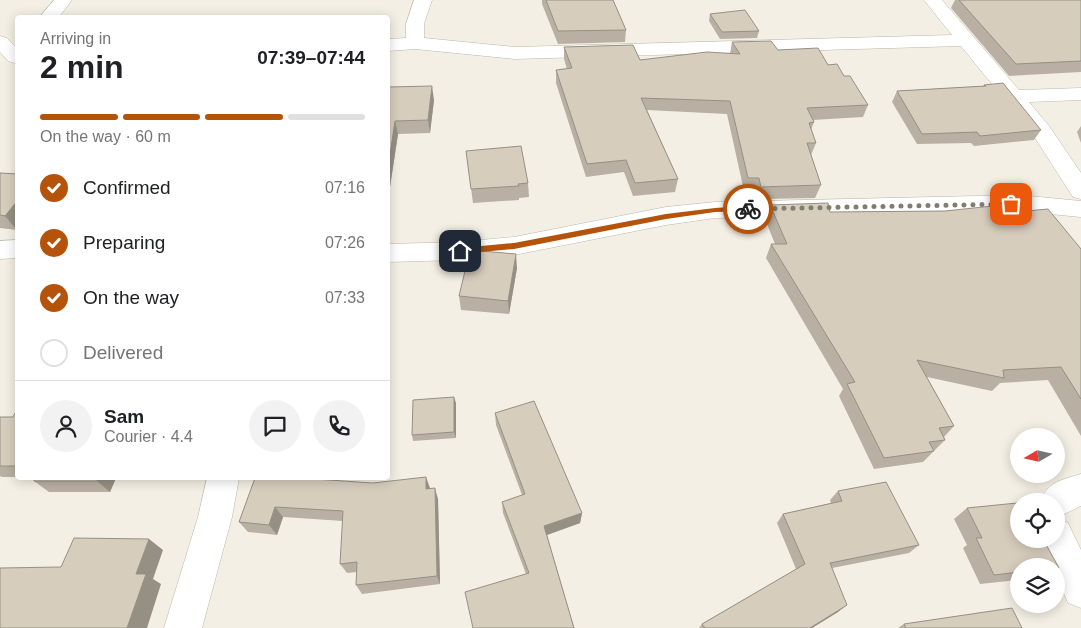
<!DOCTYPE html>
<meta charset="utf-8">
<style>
body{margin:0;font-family:Arial,sans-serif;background:#f2f2f2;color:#202124;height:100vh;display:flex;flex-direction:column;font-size:19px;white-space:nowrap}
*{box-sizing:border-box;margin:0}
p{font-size:16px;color:#757577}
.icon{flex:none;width:28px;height:28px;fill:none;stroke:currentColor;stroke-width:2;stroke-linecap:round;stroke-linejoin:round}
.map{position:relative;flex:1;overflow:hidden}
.sheet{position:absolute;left:15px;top:15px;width:375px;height:465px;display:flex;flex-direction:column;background:#fff;border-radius:5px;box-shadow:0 2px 12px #0003}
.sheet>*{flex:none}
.needle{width:32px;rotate:261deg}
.controls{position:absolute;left:1010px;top:428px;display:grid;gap:10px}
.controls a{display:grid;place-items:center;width:55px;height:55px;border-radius:50%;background:#fff;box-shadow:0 2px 12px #0003;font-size:25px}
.pin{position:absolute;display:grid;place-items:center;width:42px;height:42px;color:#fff;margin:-21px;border-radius:10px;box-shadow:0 2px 8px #0006}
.courier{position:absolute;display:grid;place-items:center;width:50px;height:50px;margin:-25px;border:4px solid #b45309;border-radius:50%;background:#fff;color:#222;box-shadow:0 1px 6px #0007}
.head em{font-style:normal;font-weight:700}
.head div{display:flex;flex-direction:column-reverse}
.head{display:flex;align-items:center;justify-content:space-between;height:85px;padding:0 25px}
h1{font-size:32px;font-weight:700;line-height:38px}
.bar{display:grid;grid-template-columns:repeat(4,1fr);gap:8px 5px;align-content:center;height:60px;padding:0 25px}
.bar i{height:6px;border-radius:4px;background:#e0e0e0}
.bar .active{background:#b45309}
.bar p{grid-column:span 4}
.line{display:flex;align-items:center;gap:12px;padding:0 25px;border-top:1px solid #e0e0e0}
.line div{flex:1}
.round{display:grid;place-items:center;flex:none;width:52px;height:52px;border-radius:26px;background:#f2f2f2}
ol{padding:0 25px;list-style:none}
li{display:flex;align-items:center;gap:15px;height:55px}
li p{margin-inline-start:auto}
li .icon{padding:5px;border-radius:50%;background:#b45309;color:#fff;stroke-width:4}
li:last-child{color:#757577}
li i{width:28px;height:28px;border:2px solid #e0e0e0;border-radius:50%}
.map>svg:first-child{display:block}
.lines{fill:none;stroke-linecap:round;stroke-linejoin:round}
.minor-casing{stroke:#beb7a7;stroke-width:1}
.minor{fill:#fff;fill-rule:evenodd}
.wall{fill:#b9b0a3}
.shaded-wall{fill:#969084}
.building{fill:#d7cdbd;stroke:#969084}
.route{fill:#b45309}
.done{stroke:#827d72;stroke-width:5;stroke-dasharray:0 9}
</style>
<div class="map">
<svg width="1081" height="628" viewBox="0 0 1081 628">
<rect width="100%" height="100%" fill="#f3efe4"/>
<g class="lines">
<defs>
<path id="minor" d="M54 0H72L58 18H39Z
M414 0H432L424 24V38L515 47 952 35 924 0H942L1019 90 1081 88V100L1029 102 1049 126 1081 173V199L1073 197 1033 135 961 46 515 59 415 49 388 51V39L406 38V24Z
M0 36 7 38 18 49V64L8 61 0 52Z
M976 196H1029L1081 201V217L1029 212H976L715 218 666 225 514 255 459 260 388 262V244L459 242 514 237 666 207 715 202Z
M18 240V258L0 259V241Z
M1081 474V506L1056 518V501H1040C1049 481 1061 480 1081 474Z
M207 478H239L232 517 202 628H164L198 517Z
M1056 518 1068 523 1081 550V608L1068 603 1056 575V566H1052L1040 539H1056Z"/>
</defs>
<use href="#minor" class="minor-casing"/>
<use href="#minor" class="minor"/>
</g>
<path class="wall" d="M542 0H613L626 30 625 42 558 44 542 4Z
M955 0H1081V72L1009 76 951 8Z
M710 14 759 31 757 38 720 39 709 21Z
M732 42 778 50 828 65 844 76 868 105 863 117 813 120 814 122 811 130 816 143 811 155 821 185 815 198 757 199 755 191H744L727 114 647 110 678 179 675 192 633 196 624 172 586 177 556 83V70L567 69 564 59V47L640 60 730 54Z
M984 85 1041 130 1034 140 974 146 971 143 917 144 892 102 897 91 983 86Z
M388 87 434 100 430 133 398 134 388 200Z
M1081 126V143L1077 132Z
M466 151 528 183 529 197 519 198V200L473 203Z
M0 173 18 174V229L17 230 0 228Z
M770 205 830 212 1027 211 1081 249V436L1048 380 1000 383 992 391 927 377 954 426 944 437 945 440 923 462 874 469 839 396 843 389 766 258 771 244H775L765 219Z
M517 268 509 314 461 310 459 296Z
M456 403V438L413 441 412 435Z
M18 408V477H2L0 476V417H13Z
M495 413 582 513 580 523 547 535 574 628 526 574 503 513 502 502 522 495 496 425Z
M116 478 110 492H49L34 481Z
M255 478 430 489 438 499 440 584 362 594 356 585 357 572 347 573 340 564 343 521 283 517 277 535 248 532 239 522Z
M838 491 919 545 909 553 832 568 838 612 812 628H699L702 624 796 569 777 523 783 514 831 503 830 500Z
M967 508 1019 539 1059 568 1056 570V566H1019V580L980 584 963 548 967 545 954 519Z
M904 624 1022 628H898Z"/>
<path class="shaded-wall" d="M432 86 434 100 430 133 428 120Z
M395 121 398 134 388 200V168Z
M18 200V229L17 230 5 216Z
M516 254 517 268 509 314 508 301Z
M454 397 456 403V438L454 432Z
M426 477 430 488V500L426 489Z
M98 478H116L110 492 97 481Z
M435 488 438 499 440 584 437 576Z
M275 507 283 517 277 535 269 525Z
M582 513 580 523 544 536V526Z
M149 539 163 550 153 579 161 584 147 628H127L136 574Z
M847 605 838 612 812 628H810Z"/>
<path class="building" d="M546 0H613L626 30 558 31Z
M959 0H1081V61L1016 64Z
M745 10 759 31 722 32 710 14Z
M771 41 778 50 818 48 828 65 837 64 844 76H850L868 105 807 108 814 122 809 123 816 143H807L821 185 761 187 759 178H748L730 101 641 98 678 179 635 183 626 160 587 164 556 70 572 68 564 47 633 45 640 60 707 52 740 54 732 42Z
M1003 83 1041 130 980 136 977 132 922 134 897 91 986 86 984 85Z
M432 86 428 120 395 121 388 168V87Z
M521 146 528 183 518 184 519 186 471 189 466 151Z
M0 173 18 174V200L5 216 0 215Z
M828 203 830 212 945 211 1021 203 1027 211 1048 209 1081 249V399L1061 367 1003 370 1004 378 917 360 954 426 939 428 945 440 929 442 934 451 884 458 847 384 855 382 771 244H787L770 205Z
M470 250 516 254 508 301 459 296Z
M454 397V432L412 435 413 400Z
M534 401 582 513 544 526 574 628H473L465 592 529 573 502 502 525 494 495 413Z
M18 408V466H0V417H13Z
M426 477V489L435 488 437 576 356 585 357 562 340 564 343 511 275 507 269 525 239 522 255 478H299L373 483Z
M35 478H98L97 481H34Z
M886 482 919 545 830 563 847 605 810 628H705L702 624 805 564 783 514 842 501 838 491Z
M1017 503 1019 506V539H1043L1059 568 1056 569V566H1019V572L994 575 976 538H982L967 508Z
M74 538 149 539 136 574H146L127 628H0V568L61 567Z
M1012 608 1022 628H906L904 624Z"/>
<path class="route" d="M748 206 751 207V211L715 212 666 219 514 249 460 254 456 251 460 248 514 243 666 214 715 208Z"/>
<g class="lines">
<path class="done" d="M748 209 1011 204"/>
</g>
</svg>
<div class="controls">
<a><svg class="needle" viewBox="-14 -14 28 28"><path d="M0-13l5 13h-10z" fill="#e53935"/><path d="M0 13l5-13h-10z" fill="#757577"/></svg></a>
<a><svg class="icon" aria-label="locate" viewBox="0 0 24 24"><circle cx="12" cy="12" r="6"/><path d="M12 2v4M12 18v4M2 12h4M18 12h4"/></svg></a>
<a><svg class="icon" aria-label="layers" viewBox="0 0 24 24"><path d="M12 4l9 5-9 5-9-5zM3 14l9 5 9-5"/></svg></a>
</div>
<div class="pin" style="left:1011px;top:204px;background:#ea580c"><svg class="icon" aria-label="bag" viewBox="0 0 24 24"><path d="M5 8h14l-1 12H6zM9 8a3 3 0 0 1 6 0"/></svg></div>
<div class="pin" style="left:460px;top:251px;background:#1f2937"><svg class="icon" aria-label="home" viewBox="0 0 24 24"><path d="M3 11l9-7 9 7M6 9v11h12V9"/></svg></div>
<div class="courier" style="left:748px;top:209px"><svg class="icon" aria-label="bike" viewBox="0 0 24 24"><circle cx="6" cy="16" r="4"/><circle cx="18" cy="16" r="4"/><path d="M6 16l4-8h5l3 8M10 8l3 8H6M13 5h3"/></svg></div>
<section class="sheet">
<div class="head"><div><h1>2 min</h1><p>Arriving in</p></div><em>07:39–07:44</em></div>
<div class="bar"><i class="active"></i><i class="active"></i><i class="active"></i><i></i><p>On the way · 60 m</p></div>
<ol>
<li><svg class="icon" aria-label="check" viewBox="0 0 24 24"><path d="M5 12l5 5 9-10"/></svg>Confirmed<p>07:16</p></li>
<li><svg class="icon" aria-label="check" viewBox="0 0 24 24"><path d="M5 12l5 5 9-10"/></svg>Preparing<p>07:26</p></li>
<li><svg class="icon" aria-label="check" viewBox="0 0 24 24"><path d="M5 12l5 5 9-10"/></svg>On the way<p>07:33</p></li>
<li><i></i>Delivered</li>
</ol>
<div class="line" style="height:90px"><a class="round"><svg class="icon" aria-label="person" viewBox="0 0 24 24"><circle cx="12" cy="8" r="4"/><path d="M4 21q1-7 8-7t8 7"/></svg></a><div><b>Sam</b><p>Courier · 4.4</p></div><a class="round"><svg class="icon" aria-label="chat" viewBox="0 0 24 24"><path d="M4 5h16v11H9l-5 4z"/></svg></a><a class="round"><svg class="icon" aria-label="phone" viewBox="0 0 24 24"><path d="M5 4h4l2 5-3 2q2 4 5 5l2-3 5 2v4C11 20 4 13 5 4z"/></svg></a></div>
</section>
</div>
